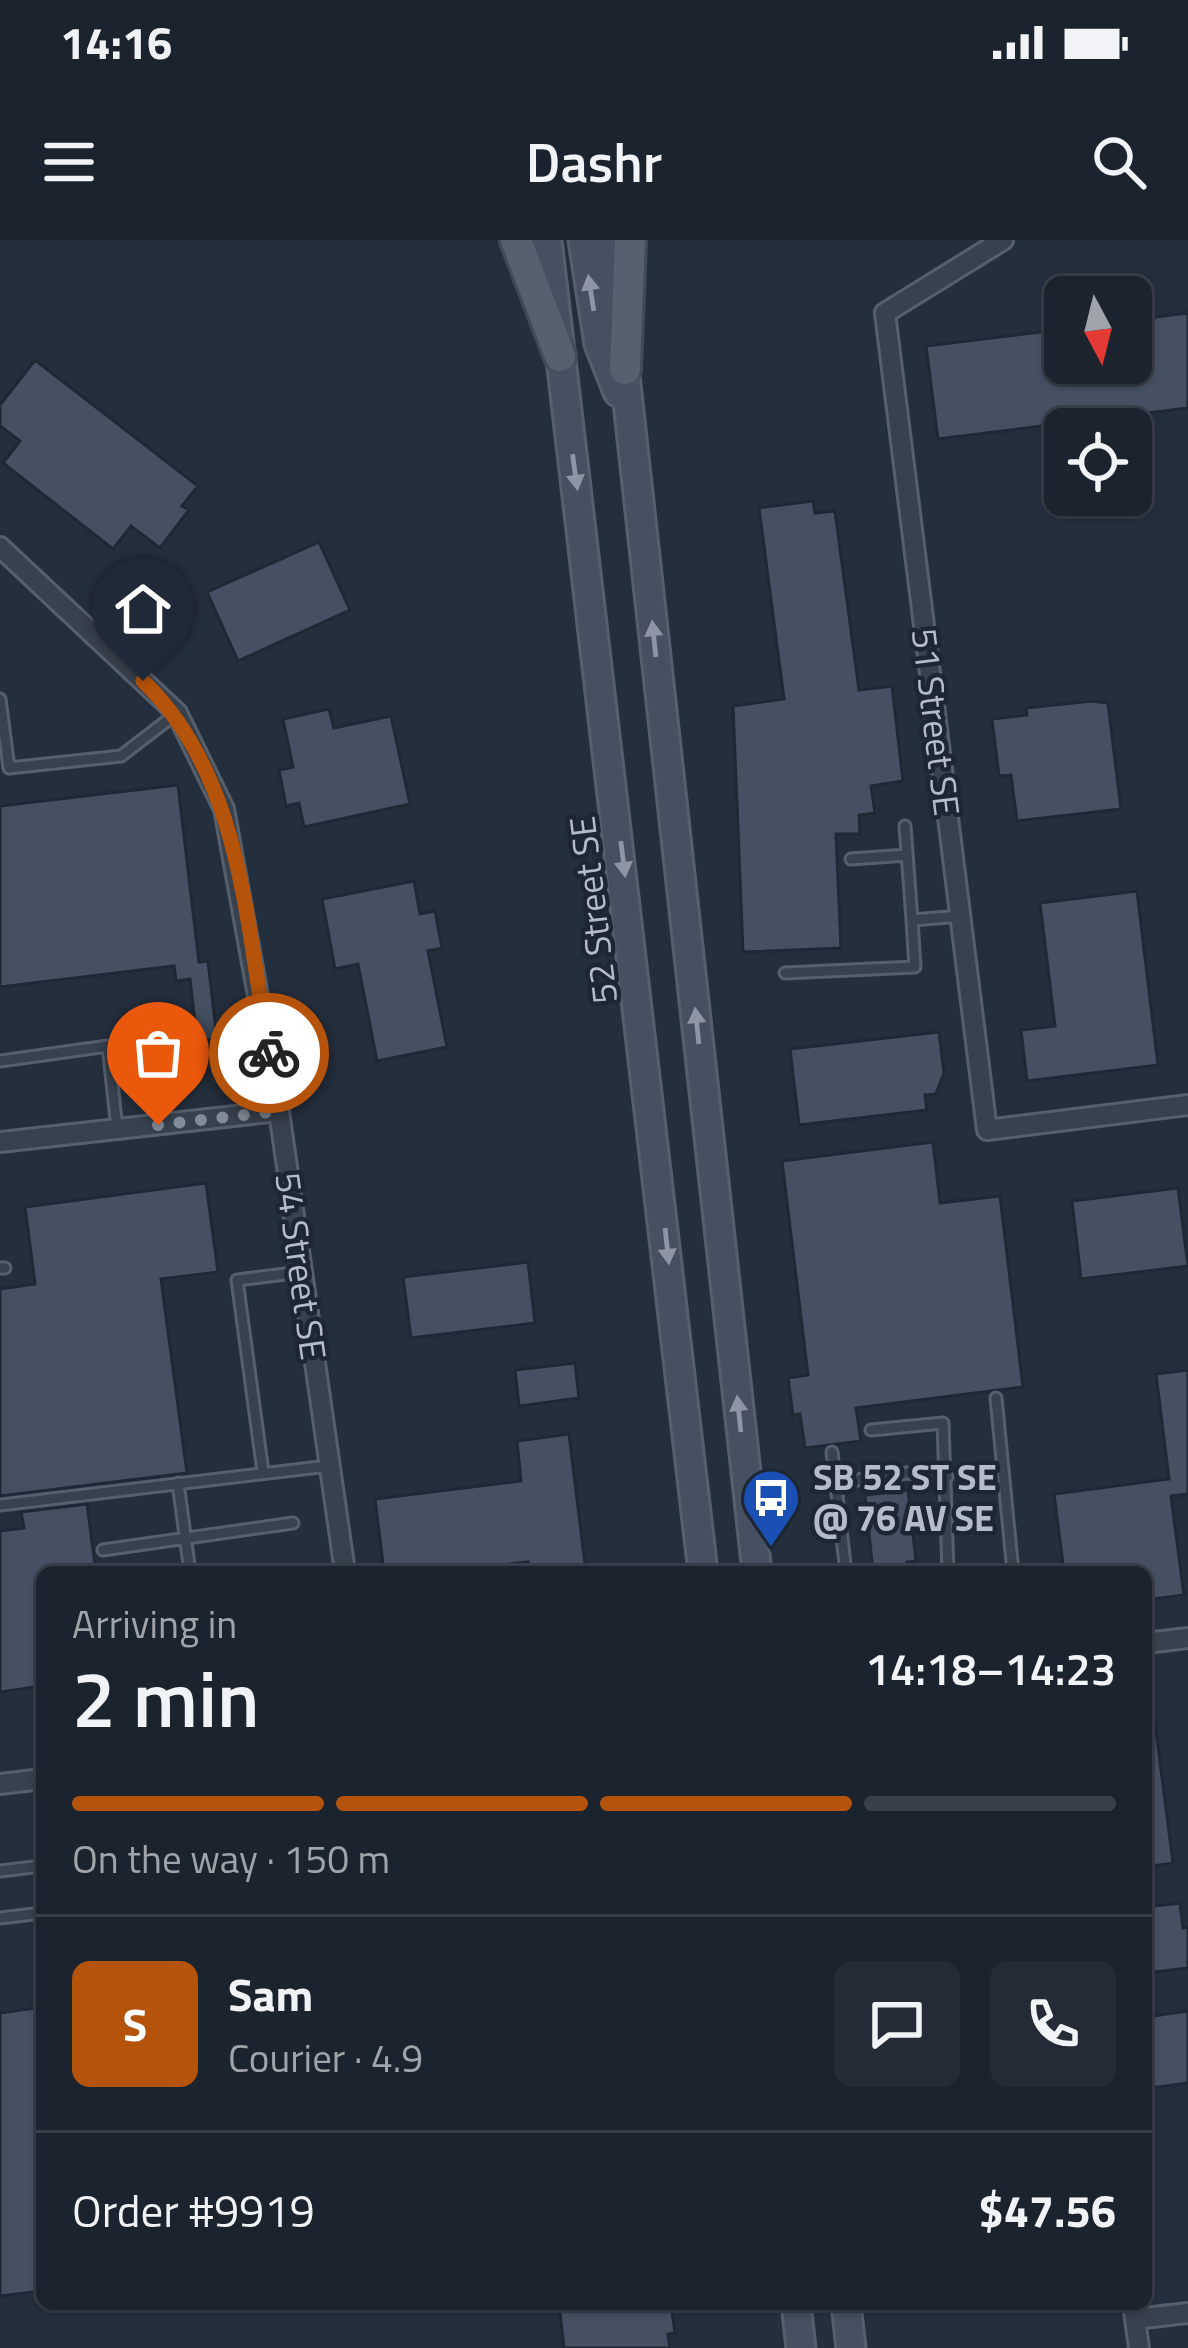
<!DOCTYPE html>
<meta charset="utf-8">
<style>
body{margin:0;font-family:"Titillium Web",sans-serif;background:#242b36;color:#f1f3f6;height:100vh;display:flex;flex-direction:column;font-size:45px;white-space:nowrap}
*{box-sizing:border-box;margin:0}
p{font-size:39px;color:#a0a4aa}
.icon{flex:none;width:66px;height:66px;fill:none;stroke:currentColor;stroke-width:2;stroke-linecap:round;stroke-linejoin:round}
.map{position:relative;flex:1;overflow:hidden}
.panel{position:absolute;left:36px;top:1326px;width:1116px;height:744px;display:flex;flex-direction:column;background:#1b232e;border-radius:18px;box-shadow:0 3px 9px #0004,0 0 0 3px #39404a}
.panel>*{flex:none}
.needle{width:78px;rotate:173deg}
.tools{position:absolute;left:1044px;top:36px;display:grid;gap:24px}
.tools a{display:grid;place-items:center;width:108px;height:108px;border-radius:18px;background:#1b232e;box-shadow:0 3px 9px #0004,0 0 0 3px #39404a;font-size:60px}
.pin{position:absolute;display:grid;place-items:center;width:102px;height:102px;color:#fff;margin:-123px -51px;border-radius:50% 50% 50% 0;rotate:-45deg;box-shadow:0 0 12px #0007}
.pin .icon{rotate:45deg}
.courier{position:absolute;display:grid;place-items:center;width:120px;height:120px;margin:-60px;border:9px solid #b45309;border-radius:50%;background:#fff;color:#222;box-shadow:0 3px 15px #0007}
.overview em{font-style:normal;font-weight:600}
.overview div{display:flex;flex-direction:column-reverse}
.overview{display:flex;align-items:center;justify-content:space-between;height:204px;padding:0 36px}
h1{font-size:78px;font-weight:600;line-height:90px}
.bar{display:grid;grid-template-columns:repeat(4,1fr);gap:18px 12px;align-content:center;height:144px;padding:0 36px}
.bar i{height:15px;border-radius:9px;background:#39404a}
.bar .active{background:#b45309}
.bar p{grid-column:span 4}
.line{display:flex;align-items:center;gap:30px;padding:0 36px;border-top:3px solid #39404a}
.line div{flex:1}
.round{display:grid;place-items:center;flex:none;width:126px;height:126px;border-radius:18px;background:#242b36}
.status{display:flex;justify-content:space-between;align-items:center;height:84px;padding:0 60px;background:#1b232e;direction:ltr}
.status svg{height:33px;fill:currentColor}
header{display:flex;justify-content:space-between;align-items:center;height:156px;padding:0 36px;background:#1b232e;font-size:54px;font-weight:600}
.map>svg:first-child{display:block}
.building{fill:#455162;stroke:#1f2835;stroke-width:3}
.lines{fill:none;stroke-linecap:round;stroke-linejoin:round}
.lane-casing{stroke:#565f6c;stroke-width:15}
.street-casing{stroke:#565f6c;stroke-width:24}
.secondary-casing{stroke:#565f6c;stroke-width:33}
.primary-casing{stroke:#414a57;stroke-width:36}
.lane{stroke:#38414e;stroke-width:9}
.street{stroke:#38414e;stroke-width:18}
.secondary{stroke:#465061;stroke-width:27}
.primary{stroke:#56606e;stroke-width:30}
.oneway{fill:#8e96a5}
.done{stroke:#828b98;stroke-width:12;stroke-dasharray:0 21.6}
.route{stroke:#b45309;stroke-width:15}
.labels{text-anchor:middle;stroke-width:9;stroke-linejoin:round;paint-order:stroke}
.street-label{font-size:36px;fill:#b4bcc9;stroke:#1d2633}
.poi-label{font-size:36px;font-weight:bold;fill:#b4bcc9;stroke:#1d2633;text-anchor:start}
</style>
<div class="status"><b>14:16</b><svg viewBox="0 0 49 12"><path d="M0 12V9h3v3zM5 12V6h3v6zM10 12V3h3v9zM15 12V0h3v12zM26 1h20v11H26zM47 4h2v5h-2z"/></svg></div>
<header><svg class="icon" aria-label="menu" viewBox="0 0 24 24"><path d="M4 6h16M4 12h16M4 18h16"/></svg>Dashr<svg class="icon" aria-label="search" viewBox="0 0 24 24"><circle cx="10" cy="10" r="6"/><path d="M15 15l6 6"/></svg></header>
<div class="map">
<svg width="1188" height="2108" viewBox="0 0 1188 2108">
<rect width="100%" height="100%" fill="#242f3e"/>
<path class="building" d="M1188 73V168L938 199 926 106 1065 89V123H1131V80Z
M35 120 198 246 182 266 189 270 160 308 131 286 113 309 3 223 20 201 0 186V165Z
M813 261 815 273 835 271 859 450 892 446 903 541 871 546 875 573 859 575 860 594H836L841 708 743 712 733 466 784 459 759 268Z
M319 302 350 370 238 421 207 352Z
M1092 461 1108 463 1121 569 1017 581 1011 535 999 536 992 479 1027 475 1026 468Z
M329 469 334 488 391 476 410 564 304 587 299 563 286 566 279 530 293 527 283 479Z
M178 545 199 722 208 721 217 799 197 801 190 739 176 741 174 726 0 747V566Z
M414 641 420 674 435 671 442 708 428 711 447 807 377 821 358 724 335 729 322 659Z
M1137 651 1158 825 1027 841 1021 790 1055 786 1040 663Z
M939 792 944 833 936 854 925 855 927 870 799 885 790 809Z
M933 902 940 963 1000 956 1023 1147 856 1168 861 1201 805 1208 800 1174 793 1175 788 1138 808 1135 782 921Z
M206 943 218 1032 161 1039 187 1233 0 1256V1049L35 1044 25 967Z
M1178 948 1188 1026 1081 1039 1072 961Z
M528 1022 535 1083 411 1098 403 1037Z
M575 1123 579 1158 519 1166 515 1130Z
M1188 1130V1254L1171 1256 1184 1355 1146 1360V1332H1064L1054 1254 1169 1239 1156 1134Z
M569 1194 586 1332H529L528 1322 443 1332H384L375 1259 521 1241 517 1201Z
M908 1250 916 1321 907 1322 908 1330 873 1332 865 1255Z
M87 1264 96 1332H42V1446L0 1452V1291L24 1288 21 1272Z
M1155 1483 1173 1623 1146 1627V1484Z
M1180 1663 1183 1688 1188 1687V1728L1146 1733V1667Z
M42 1767V2051L0 2056V1773Z
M1188 1771V1843L1150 1848 1146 1777Z
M559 2064H671L675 2093 668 2094 670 2108H564Z"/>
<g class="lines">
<defs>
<path id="lane" d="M0 459 9 528 121 516 177 473
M905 586 912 680 961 676
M851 619 907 615
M785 733 915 727 912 680
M0 821 108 806 117 889
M110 824 191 815
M0 1028H5
M996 1158 1013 1332
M871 1190 943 1183 948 1332
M832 1212 846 1332
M263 1232 237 1040 302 1032
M178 1243 190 1332
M836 1243 907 1233 947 1237
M0 1265 328 1226
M103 1310 293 1283
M0 1631 42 1626
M0 1678 42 1673"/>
<path id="street" d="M1003 0 885 73 987 890 1188 865
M0 307 177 473 224 569 279 871 345 1332
M0 902 279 871
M1146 1403 1188 1398
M0 1544 42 1539
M1133 2064 1139 2108
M1135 2079 1188 2073"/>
<path id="secondary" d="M547 0 703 1332
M583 0 599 104 618 152
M610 0 618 69
M622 108 757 1332
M796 2064 801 2108
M846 2064 851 2108"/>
<path id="primary" d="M516 0 560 116
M625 129 630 0"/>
</defs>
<use href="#lane" class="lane-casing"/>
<use href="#street" class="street-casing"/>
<use href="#secondary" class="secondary-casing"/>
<use href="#primary" class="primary-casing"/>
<use href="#lane" class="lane"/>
<use href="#street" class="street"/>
<use href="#secondary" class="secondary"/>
<use href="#primary" class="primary"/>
</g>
<defs><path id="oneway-solid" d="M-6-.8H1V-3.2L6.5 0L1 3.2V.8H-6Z" transform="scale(3)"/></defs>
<g class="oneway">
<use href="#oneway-solid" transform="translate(591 53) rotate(-99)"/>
<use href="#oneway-solid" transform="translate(575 232) rotate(82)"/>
<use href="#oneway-solid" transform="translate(654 399) rotate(-96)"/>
<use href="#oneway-solid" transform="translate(623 619) rotate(83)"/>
<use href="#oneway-solid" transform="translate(697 786) rotate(-96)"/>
<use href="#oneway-solid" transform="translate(667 1006) rotate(84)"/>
<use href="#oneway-solid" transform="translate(739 1174) rotate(-96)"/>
</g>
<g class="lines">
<path class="done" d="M158 885 279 871 269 813"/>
<path class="route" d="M143 441C242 536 246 685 269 813"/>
</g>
<defs>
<symbol id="bus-pin" viewBox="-11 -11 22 30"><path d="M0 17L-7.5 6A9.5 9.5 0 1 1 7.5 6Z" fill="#1a4fb4" stroke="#1d2633"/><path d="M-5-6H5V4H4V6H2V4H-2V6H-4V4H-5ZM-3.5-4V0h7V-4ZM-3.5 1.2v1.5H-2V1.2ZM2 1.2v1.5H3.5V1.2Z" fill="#fff"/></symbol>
</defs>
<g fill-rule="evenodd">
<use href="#bus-pin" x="738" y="1225" width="66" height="90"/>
</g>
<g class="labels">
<g class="street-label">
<text transform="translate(936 482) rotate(83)" y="13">51 Street SE</text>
<text transform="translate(593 670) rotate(-97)" y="13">52 Street SE</text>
<text transform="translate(301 1026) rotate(82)" y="13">54 Street SE</text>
</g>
<g class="poi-label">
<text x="813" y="1250">SB 52 ST SE<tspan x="813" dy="41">@ 76 AV SE</tspan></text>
</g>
</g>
</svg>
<div class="tools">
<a><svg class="needle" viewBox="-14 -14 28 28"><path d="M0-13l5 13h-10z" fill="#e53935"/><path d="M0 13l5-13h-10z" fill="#a0a4aa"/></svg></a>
<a><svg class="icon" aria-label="locate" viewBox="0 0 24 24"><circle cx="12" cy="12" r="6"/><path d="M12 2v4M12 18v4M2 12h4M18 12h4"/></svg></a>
</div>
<div class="pin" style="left:158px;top:885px;background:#ea580c"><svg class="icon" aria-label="bag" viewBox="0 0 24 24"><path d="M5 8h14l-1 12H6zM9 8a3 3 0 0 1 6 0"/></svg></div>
<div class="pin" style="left:143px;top:441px;background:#1f2937"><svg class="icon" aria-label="home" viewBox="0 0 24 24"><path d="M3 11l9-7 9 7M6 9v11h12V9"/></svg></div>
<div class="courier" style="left:269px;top:813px"><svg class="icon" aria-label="bike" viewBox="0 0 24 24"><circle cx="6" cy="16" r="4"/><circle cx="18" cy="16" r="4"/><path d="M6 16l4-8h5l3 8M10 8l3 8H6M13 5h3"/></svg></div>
<section class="panel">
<div class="overview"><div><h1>2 min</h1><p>Arriving in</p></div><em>14:18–14:23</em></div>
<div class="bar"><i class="active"></i><i class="active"></i><i class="active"></i><i></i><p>On the way · 150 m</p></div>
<div class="line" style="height:216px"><b class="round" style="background:#b45309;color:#fff">S</b><div><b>Sam</b><p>Courier · 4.9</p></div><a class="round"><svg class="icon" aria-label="chat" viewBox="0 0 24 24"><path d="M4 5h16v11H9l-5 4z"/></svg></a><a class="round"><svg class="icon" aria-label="phone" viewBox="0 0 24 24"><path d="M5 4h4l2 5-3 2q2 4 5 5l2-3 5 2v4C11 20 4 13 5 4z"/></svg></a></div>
<div class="line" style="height:156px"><div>Order #9919</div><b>$47.56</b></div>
</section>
</div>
